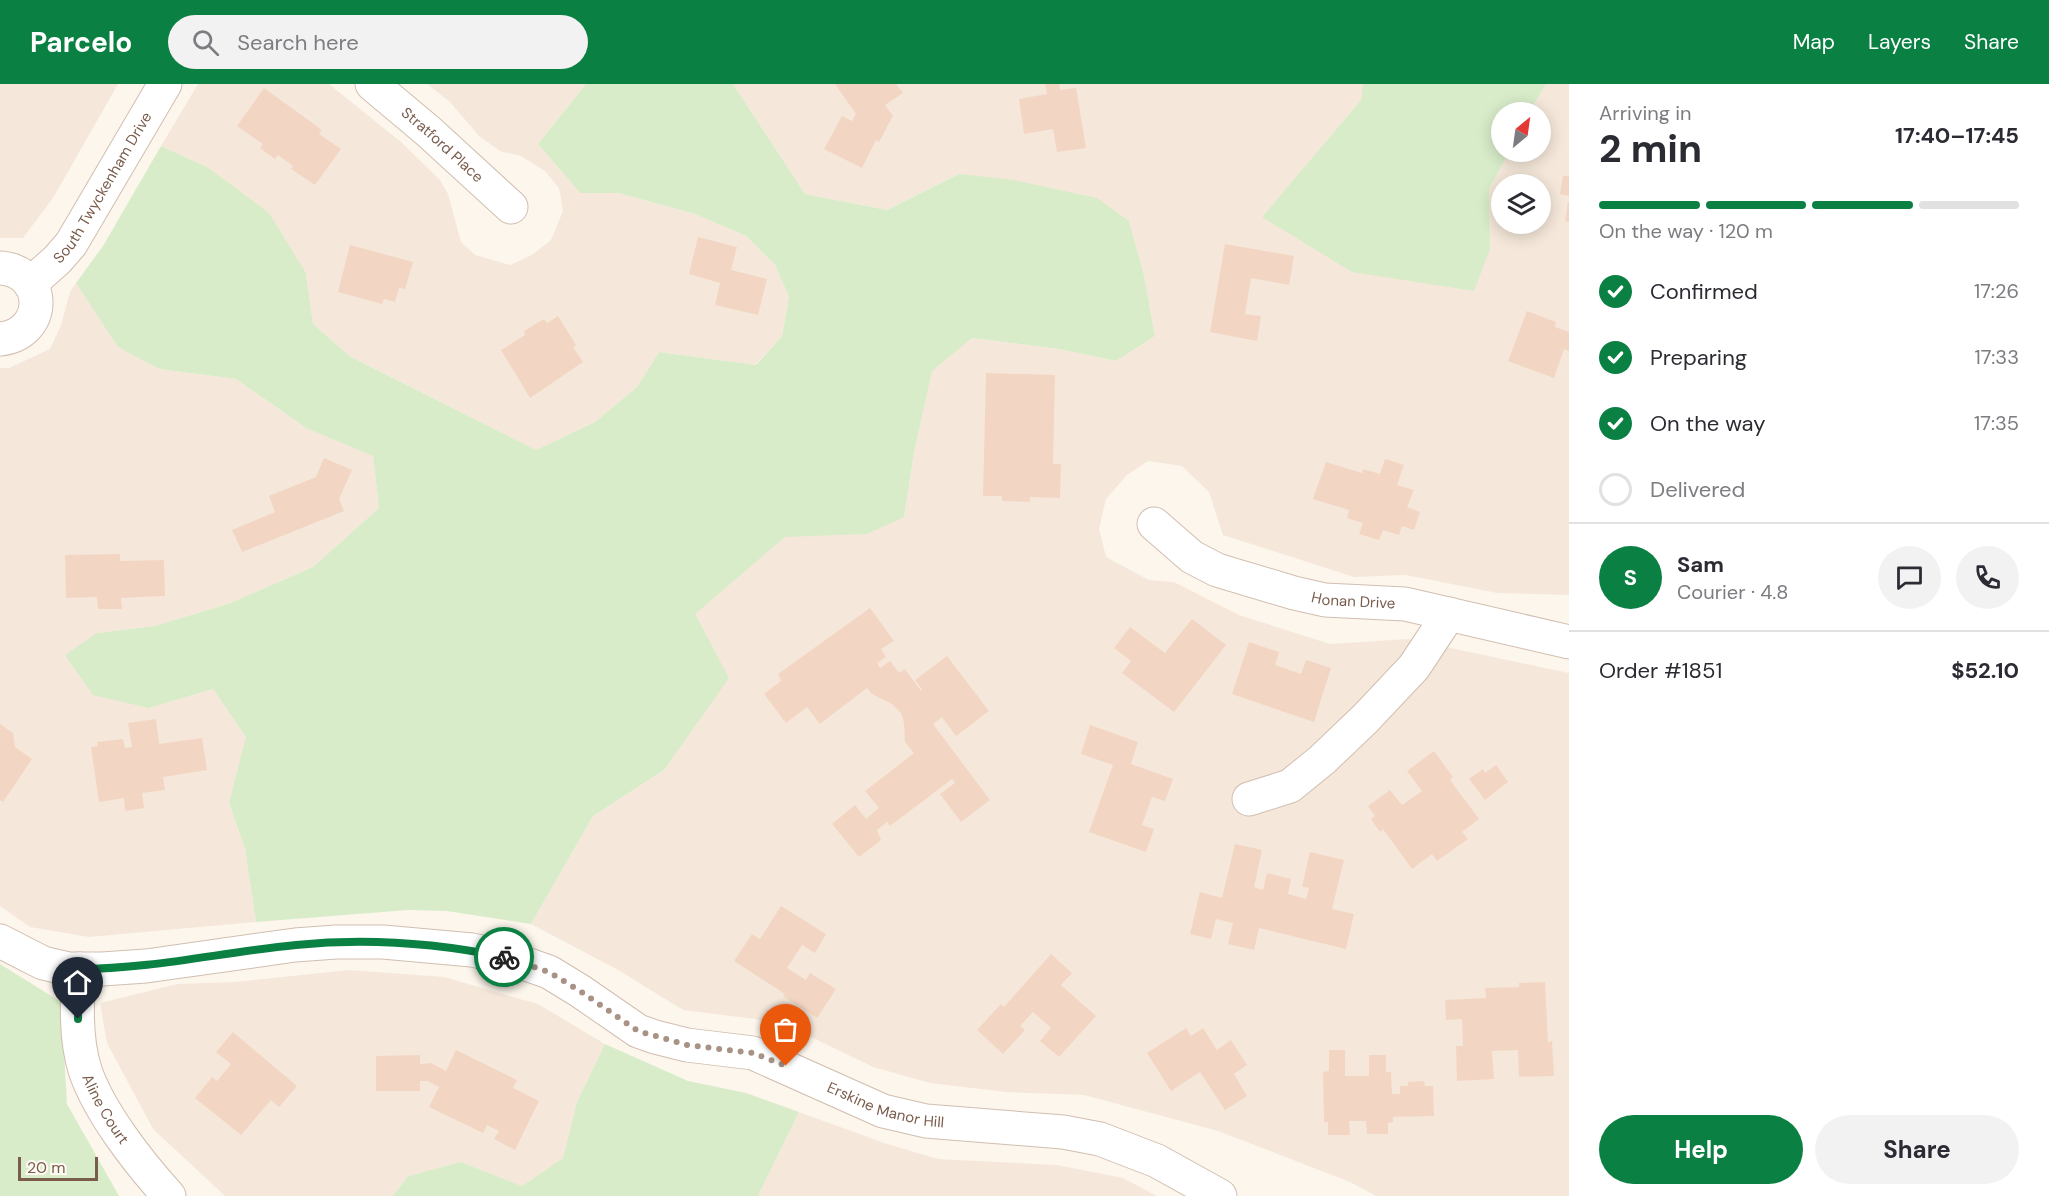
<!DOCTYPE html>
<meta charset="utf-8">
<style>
body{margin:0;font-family:"DM Sans",sans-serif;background:#f2f2f3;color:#2b2b33;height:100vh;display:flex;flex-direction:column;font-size:22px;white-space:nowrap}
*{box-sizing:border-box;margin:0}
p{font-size:20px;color:#7c7c81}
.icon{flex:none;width:33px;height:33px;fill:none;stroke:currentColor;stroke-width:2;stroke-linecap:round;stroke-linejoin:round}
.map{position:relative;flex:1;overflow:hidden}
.sheet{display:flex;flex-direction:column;background:#fff;width:480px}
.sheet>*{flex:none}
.needle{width:39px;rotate:29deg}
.tools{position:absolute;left:1491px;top:18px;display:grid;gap:12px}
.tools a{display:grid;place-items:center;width:60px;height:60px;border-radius:50%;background:#fff;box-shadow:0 3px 15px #0003;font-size:30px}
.scale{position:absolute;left:18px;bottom:15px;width:80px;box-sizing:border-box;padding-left:6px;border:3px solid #7a5c4d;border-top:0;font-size:16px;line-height:21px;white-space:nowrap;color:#7a5c4d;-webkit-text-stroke:4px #fffaf3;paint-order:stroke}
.pin{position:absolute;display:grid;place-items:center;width:51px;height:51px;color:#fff;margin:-62px -26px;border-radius:50% 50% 50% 0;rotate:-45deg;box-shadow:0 0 6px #0007}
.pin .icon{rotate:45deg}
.courier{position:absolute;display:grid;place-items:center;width:60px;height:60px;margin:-30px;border:4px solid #0b8043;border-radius:50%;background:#fff;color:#222;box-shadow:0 2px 8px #0007}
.overview em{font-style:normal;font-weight:700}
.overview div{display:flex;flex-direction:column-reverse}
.overview{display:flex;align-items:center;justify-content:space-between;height:102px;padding:0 30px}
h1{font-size:39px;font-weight:700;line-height:45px}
.bar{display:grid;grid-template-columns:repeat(4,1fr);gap:9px 6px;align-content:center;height:72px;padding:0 30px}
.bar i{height:8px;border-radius:4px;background:#e1e1e2}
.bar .current{background:#0b8043}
.bar p{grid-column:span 4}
.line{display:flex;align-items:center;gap:15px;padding:0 30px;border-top:2px solid #e1e1e2}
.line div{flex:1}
.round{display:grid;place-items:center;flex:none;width:63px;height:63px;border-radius:32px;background:#f2f2f3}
ol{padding:0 30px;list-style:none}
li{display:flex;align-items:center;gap:18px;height:66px}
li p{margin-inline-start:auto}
li .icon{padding:6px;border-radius:50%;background:#0b8043;color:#fff;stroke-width:4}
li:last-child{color:#7c7c81}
li i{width:33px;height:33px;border:3px solid #e1e1e2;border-radius:50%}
.action{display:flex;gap:12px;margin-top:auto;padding:12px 30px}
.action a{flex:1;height:69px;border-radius:36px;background:#0b8043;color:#fff;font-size:24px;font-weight:700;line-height:69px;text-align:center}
.action a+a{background:#f2f2f3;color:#2b2b33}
header{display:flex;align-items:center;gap:36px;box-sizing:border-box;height:84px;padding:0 30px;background:#0b8043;color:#fff}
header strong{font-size:28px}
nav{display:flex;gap:33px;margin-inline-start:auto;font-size:21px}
.search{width:420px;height:54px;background:#f2f2f3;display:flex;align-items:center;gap:15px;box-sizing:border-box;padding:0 21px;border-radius:33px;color:#7c7c81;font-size:22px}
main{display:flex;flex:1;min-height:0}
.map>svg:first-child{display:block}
.residential{fill:#f5e8da;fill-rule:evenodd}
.green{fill:#d8ecc9}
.building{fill:#f3d5c3}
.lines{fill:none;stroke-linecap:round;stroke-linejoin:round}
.minor-casing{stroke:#d1beb0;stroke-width:35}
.minor{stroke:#fff;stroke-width:33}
.done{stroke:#a89285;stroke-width:6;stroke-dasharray:0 10.8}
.route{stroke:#0b8043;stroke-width:8}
.labels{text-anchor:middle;stroke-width:4.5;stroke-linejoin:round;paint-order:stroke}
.street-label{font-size:15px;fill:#7a5c4d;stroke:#fffaf3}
</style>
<header>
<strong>Parcelo</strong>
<div class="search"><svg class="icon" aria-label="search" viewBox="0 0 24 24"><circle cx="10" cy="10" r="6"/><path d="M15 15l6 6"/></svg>Search here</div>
<nav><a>Map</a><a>Layers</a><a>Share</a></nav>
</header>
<main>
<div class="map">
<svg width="1569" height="1112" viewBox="0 0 1569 1112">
<rect width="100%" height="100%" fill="#fdf6ec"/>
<path class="residential" d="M0 0H118L53 114 23 154H0Z
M198 0H329L401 58 440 96 448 110 461 158 475 171 510 181 532 171 551 156 563 127 559 104 545 87 521 72 500 67 479 52 450 18 427 0H586L538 60 580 109H618L695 130 746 152 775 181 789 213 782 252 755 281 659 268 637 303 595 338 536 366 351 273 313 240 306 189 207 83 161 62Z
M733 0H1363L1361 16 1262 133 1490 165 1489 105 1509 68H1540V28H1529L1546 0H1569V511L1497 509 1406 491 1354 493 1223 451 1209 408 1182 382 1148 377 1127 391 1106 415 1099 445 1106 473 1149 496 1174 498 1239 531 1330 560 1408 555 1569 589V1112H1376L1350 1098 1218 1047 1084 1011 1006 1008 930 999 873 983 809 952 755 935 683 926 620 887 531 840 593 732 664 686 694 530 785 453 904 433 914 369 932 286 972 254 1059 265 1116 277 1155 252 1144 191 1129 137 959 90 887 126 805 110ZM1502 100H1540V140H1502Z
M76 199 119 263 159 285 236 295 306 344 373 371 379 424 313 483 228 520 154 542 97 549 149 624 213 605 247 653 229 719 245 765 256 838 89 853 30 843 0 822V284H9L50 265 61 241 70 208Z
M349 886 444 893 538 920 605 960 577 1018 563 1074 522 1102 461 1078 408 1092 393 1112H225L153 1045 107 959 100 919 178 900 235 898Z
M799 1028 884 1059 938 1075 1057 1081 1123 1094 1157 1112H758Z"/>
<path class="green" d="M586 0H733L805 110 887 126 959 90 1014 96 1097 114 1129 137 1144 191 1155 252 1116 277 1059 265 972 254 932 287 914 369 904 433 867 450 785 453 695 530 729 594 664 686 593 732 531 840 447 827 408 826 256 838 245 765 229 719 246 653 213 605 149 624 93 611 65 571 97 549 154 542 228 520 313 483 379 424 373 372 306 344 236 295 159 285 118 263 76 199 103 162 161 62 207 83 269 129 306 189 313 240 351 273 536 366 595 338 637 303 659 268 756 281 782 252 789 213 775 181 746 152 695 130 618 109H580L538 60Z
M1363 0H1546L1529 28H1502V68H1509L1489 105 1490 165 1474 207 1352 188 1262 133 1361 16Z
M0 880 61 918 67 1020 119 1112H0Z
M605 960 688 997 746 1009 799 1028 758 1112H393L408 1092 461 1078 522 1102 563 1074 577 1018Z"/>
<path class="building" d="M835 0H896L903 9 885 21 893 32 879 58 876 56 862 84 824 65 842 32 852 37 856 30Z
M1045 0H1059L1060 6 1076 4 1086 64 1057 68 1053 45 1024 50 1019 15 1047 10Z
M264 4 322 46 319 50 341 65 315 101 291 85 293 82 278 71 275 75 260 64 263 60 237 42Z
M1563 92H1569V112L1560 110Z
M1568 118H1569V138L1565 137Z
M698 153 737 163 731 186 767 195 758 231 715 221 720 199 689 190Z
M1225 160 1294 172 1289 201 1251 194 1245 230 1261 232 1257 257 1210 248Z
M350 161 413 178 405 205 399 204 395 218 384 215 382 220 338 208Z
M1527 227 1556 238 1555 243 1569 248V267L1564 265 1554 294 1508 277Z
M558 232 576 261 573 263 583 278 530 314 501 266 525 251 524 247 544 235 547 239Z
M986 289 1055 291 1053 380H1061L1060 414 1030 413V418L1002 417V412H983Z
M324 374 352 386 339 415 344 427 242 468 232 446 275 428 269 412 316 393Z
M1385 375 1404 381 1397 401 1414 406 1407 423 1420 428 1414 446 1402 442 1399 451 1383 446 1379 456 1359 450 1363 439 1347 434 1349 426 1313 415 1326 378 1362 389 1363 385 1380 390Z
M120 470V477L164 476 165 512 121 514 122 525H98L97 513 66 514 65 471Z
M870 524 894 557 881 565 886 573 877 579 880 584 890 577 899 589 905 585 921 607 922 606 915 596 947 572 989 627 956 652 942 633 933 640 990 716 961 738 940 710 955 699 952 695 890 742 887 738 877 746 881 756 859 773 832 740 855 721 866 735 879 724 865 707 914 669 905 658 904 639 901 629 892 620 872 610 867 604 820 640 807 623 786 639 764 610 781 597 778 590Z
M1192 535 1226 561 1174 628 1122 589 1131 577 1114 564 1130 543 1165 569Z
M1249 558 1279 568 1275 581 1301 590 1306 576 1331 584 1314 638 1232 610Z
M156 635 159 660 202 654 207 686 163 693 165 706 142 709 144 724 125 727 124 714 99 718 91 663 98 662 97 658 123 655 125 664 132 663 128 639Z
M0 640 13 649 15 663 32 675 3 718 0 716Z
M1090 641 1138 658 1131 680 1173 695 1165 717 1152 713 1142 741 1154 745 1146 768 1089 748 1113 681 1081 670Z
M1434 667 1453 693 1450 696 1479 735 1462 748 1468 755 1437 777 1432 770 1412 785 1383 745 1380 748 1371 735 1375 732 1368 722 1390 706 1402 721 1422 707 1407 687Z
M1496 681 1508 698 1485 716 1469 695 1483 685 1485 689Z
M1235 760 1262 766 1254 803 1263 806 1267 789 1291 795 1288 810 1306 815 1309 804 1302 802 1310 768 1344 776 1332 825 1354 830 1346 865 1259 844 1254 866 1228 860 1233 839 1216 835 1211 855 1190 850 1200 808 1222 814Z
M781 822 826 850 815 869 802 861 787 884 806 896 810 889 836 905 817 934 783 912 785 910 734 877 752 850 760 855Z
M1051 870 1072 889 1061 901 1096 932 1059 973 1040 957 1051 944 1033 928 1020 942 1025 946 1003 970 977 946 1001 920 1004 923Z
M1545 898 1548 958 1552 957 1554 992 1519 993 1518 966 1492 967 1494 995 1457 997 1456 962H1463L1462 935 1446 936 1445 916 1486 914 1485 904 1519 903V899Z
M1186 944 1191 952 1203 944 1217 966 1231 956 1247 981 1234 990 1247 1012 1225 1026 1200 988 1171 1007 1147 969Z
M233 948 297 1002 279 1023 271 1016 241 1051 195 1014 212 993 217 997 231 980 216 968Z
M456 966 517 996 513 1004 539 1017 515 1066 494 1055 499 1047 487 1041 483 1049 429 1023 439 1003 428 997H420V1007H376V972L420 971V980L431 979 446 987Z
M1329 966H1345V992H1369V971H1386V988H1391L1392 1010H1400V1002H1408V998L1424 997 1425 1002H1433L1434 1032 1393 1033V1038L1388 1039V1050H1367L1366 1037H1349L1350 1051H1328V1038H1324L1323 988 1329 987Z"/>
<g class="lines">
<defs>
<g id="minor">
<path id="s1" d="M372 0 428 47 511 123"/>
<path d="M0 184C48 187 48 250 0 255"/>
<path id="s2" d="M30 200 57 176 71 160 165 0"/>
<path id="s3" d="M1154 440 1192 473 1217 486 1294 509 1325 516 1405 520 1569 558"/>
<path d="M1249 715 1290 702 1322 676 1365 635 1414 583 1449 530"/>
<path id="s4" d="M0 857 43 879 69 885H102L146 882 295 861 336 858H383L472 866 509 874 549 888 580 907 638 947 655 953 687 961 753 969 883 1027 926 1037 1063 1048 1100 1055 1157 1077 1220 1112"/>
<path id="s5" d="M79 885C77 918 75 954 85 986 99 1028 139 1079 169 1112"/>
</g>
</defs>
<use href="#minor" class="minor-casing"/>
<use href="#minor" class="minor"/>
</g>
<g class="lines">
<path class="done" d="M504 873 549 888 580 907 638 947 687 961 753 969 786 982"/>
<path class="route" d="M78 935 79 885C152 885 223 868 296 861 365 854 436 859 504 873"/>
</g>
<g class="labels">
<g class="street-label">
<text dy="5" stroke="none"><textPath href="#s1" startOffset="93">Stratford Place</textPath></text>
<text dy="5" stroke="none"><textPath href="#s2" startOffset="122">South Twyckenham Drive</textPath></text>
<text dy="5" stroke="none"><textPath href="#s3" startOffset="219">Honan Drive</textPath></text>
<text dy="5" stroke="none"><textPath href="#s4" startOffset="928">Erskine Manor Hill</textPath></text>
<text dy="5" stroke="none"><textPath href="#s5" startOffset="146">Aline Court</textPath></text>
</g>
</g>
</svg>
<div class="tools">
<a><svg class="needle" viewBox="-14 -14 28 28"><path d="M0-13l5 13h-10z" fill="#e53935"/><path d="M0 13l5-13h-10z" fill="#7c7c81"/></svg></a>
<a><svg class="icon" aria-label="layers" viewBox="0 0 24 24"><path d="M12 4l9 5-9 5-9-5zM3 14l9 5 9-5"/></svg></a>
</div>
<div class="scale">20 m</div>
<div class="pin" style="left:786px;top:982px;background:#ea580c"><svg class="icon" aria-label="bag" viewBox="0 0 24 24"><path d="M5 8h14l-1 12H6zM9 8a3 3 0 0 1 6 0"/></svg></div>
<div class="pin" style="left:78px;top:935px;background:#1f2937"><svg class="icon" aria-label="home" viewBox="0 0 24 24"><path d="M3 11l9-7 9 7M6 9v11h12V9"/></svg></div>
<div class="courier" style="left:504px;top:873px"><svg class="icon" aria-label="bike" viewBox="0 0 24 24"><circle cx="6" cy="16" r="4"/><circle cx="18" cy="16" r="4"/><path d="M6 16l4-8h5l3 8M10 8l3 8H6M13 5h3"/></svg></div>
</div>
<section class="sheet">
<div class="overview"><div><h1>2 min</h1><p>Arriving in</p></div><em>17:40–17:45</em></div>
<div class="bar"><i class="current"></i><i class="current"></i><i class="current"></i><i></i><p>On the way · 120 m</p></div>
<ol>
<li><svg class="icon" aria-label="check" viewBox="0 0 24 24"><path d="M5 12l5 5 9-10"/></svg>Confirmed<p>17:26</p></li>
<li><svg class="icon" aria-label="check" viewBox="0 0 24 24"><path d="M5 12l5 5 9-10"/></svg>Preparing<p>17:33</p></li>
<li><svg class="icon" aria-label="check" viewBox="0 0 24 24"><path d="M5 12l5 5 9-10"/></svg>On the way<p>17:35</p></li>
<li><i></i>Delivered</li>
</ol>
<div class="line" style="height:108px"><b class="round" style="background:#0b8043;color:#fff">S</b><div><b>Sam</b><p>Courier · 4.8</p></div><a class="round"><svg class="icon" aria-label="chat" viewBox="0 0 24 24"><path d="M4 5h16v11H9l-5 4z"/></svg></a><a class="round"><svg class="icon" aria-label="phone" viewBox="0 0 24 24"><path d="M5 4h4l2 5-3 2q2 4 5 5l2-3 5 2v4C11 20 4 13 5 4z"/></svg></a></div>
<div class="line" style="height:78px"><div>Order #1851</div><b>$52.10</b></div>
<div class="action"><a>Help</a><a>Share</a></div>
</section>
</main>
